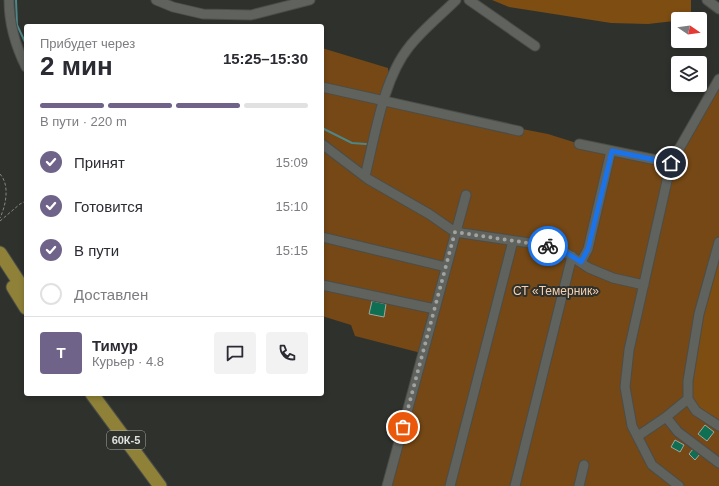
<!DOCTYPE html>
<html lang="ru">
<meta charset="utf-8">
<style>
body{margin:0;font-family:Helvetica,sans-serif;background:#f2f2f3;color:#2b2b33;height:100vh;display:flex;flex-direction:column;font-size:15px;white-space:nowrap}
*{box-sizing:border-box;margin:0}
p{font-size:13px;color:#7c7c81}
.icon{flex:none;width:22px;height:22px;fill:none;stroke:currentColor;stroke-width:2;stroke-linecap:round;stroke-linejoin:round}
.map{position:relative;flex:1;overflow:hidden}
.side{position:absolute;left:24px;top:24px;width:300px;height:372px;display:flex;flex-direction:column;background:#fff;border-radius:4px;box-shadow:0 2px 6px #0003}
.side>*{flex:none}
.needle{width:26px;rotate:103deg}
.tools{position:absolute;left:671px;top:12px;display:grid;gap:8px}
.tools a{display:grid;place-items:center;width:36px;height:36px;border-radius:4px;background:#fff;box-shadow:0 2px 6px #0003;font-size:20px}
.pin{position:absolute;display:grid;place-items:center;width:34px;height:34px;color:#fff;margin:-17px;border:2px solid #fff;border-radius:50%;box-shadow:0 1px 4px #0007}
.courier{position:absolute;display:grid;place-items:center;width:40px;height:40px;margin:-20px;border:3px solid #1a73e8;border-radius:50%;background:#fff;color:#222;box-shadow:0 1px 5px #0007}
.summary em{font-style:normal;font-weight:600}
.summary div{display:flex;flex-direction:column-reverse}
.summary{display:flex;align-items:center;justify-content:space-between;height:68px;padding:0 16px}
h1{font-size:26px;font-weight:600;line-height:30px}
.bar{display:grid;grid-template-columns:repeat(4,1fr);gap:6px 4px;align-content:center;height:48px;padding:0 16px}
.bar i{height:5px;border-radius:3px;background:#e1e1e2}
.bar .selected{background:#6f6389}
.bar p{grid-column:span 4}
.line{display:flex;align-items:center;gap:10px;padding:0 16px;border-top:1px solid #e1e1e2}
.line div{flex:1}
.round{display:grid;place-items:center;flex:none;width:42px;height:42px;border-radius:4px;background:#f2f2f3}
ol{padding:0 16px;list-style:none}
li{display:flex;align-items:center;gap:12px;height:44px}
li p{margin-inline-start:auto}
li .icon{padding:4px;border-radius:50%;background:#6f6389;color:#fff;stroke-width:4}
li:last-child{color:#7c7c81}
li i{width:22px;height:22px;border:2px solid #e1e1e2;border-radius:50%}
.map>svg:first-child{display:block}
.green{fill:#754815}
.forest{fill:#7e4d12}
.lines{fill:none;stroke-linecap:round;stroke-linejoin:round}
.stream{stroke:#4e8789;stroke-width:2}
.building{fill:#0f6f52;stroke:#a1a6a4}
.minor-casing{stroke:#4b4d49;stroke-width:11}
.highway-casing{stroke:#4b4d49;stroke-width:15}
.path{stroke:#868884;stroke-width:1;stroke-dasharray:3 2;stroke-linecap:butt}
.minor{stroke:#5f625d;stroke-width:9}
.highway{stroke:#8f8238;stroke-width:13}
.done{stroke:#a1a3a0;stroke-width:4;stroke-dasharray:0 7.2}
.route{stroke:#1a73e8;stroke-width:5}
.labels{text-anchor:middle;stroke-width:4;stroke-linejoin:round;paint-order:stroke}
.shield{fill:#2f312d;stroke:#aaaca9;stroke-width:1}
.shield-label{font-size:11px;font-weight:bold;fill:#dfe1de}
.park-label{font-size:12px;fill:#f5d1b0;stroke:#2f312d}
</style>
<div class="map">
<svg width="719" height="486" viewBox="0 0 719 486">
<rect width="100%" height="100%" fill="#2f312d"/>
<path class="green" d="M322 48 388 68 390 103 548 134 583 145 665 163 690 125 719 74V252L716 430 719 431V486H385L421 353 355 336 351 325 322 316Z"/>
<path class="forest" d="M492 0H691V14L674 21 648 24 611 23 509 7Z
M719 252V431L696 411 689 395 703 311Z"/>
<g class="lines">
<path class="stream" d="M16 0 17 25 26 44
M322 128 352 143 366 144"/>
</g>
<path class="building" d="M372 301 386 304 384 317 369 314Z
M705 425 714 432 707 441 698 434Z
M675 440 684 445 680 452 671 447Z
M693 449 700 454 695 460 689 454Z"/>
<g class="lines">
<defs>
<path id="minor" d="M9 0C9 25 15 45 26 67
M156 0 173 7 203 14 251 15 310 0
M469 0 535 46
M707 0 719 9
M322 87 519 131
M322 144 368 179 429 214 455 232 557 247 589 268 613 278 644 285
M579 144 671 163
M365 176C375 137 383 79 409 47 422 30 441 15 456 0
M322 237 446 267
M719 242 699 314 688 381V399L696 411 719 426
M581 262 588 249 611 151
M322 285 435 309
M666 417 678 432 719 463
M638 436 666 417 688 399
M387 486 466 195
M450 486 513 241
M515 486 572 256
M579 486 584 465
M679 486 652 465 632 426 625 387 629 350 671 163 719 79"/>
<path id="highway" d="M0 253 26 293
M13 287 26 308
M92 394 160 486"/>
</defs>
<use href="#minor" class="minor-casing"/>
<use href="#highway" class="highway-casing"/>
<path class="path" d="M0 174C10 185 6 205 0 218
M0 221 20 204 26 201"/>
<use href="#minor" class="minor"/>
<use href="#highway" class="highway"/>
</g>
<g class="lines">
<path class="done" d="M403 427 455 232 548 246"/>
<path class="route" d="M548 246 557 247 581 262 588 249 612 151 671 163"/>
</g>
<g class="labels">
<rect class="shield" x="107" y="431" width="38" height="18" rx="3"/>
<g class="shield-label">
<text x="126" y="444">60К-5</text>
</g>
<g class="park-label">
<text x="556" y="295">СТ «Темерник»</text>
</g>
</g>
</svg>
<div class="tools">
<a><svg class="needle" viewBox="-14 -14 28 28"><path d="M0-13l5 13h-10z" fill="#e53935"/><path d="M0 13l5-13h-10z" fill="#7c7c81"/></svg></a>
<a><svg class="icon" aria-label="layers" viewBox="0 0 24 24"><path d="M12 4l9 5-9 5-9-5zM3 14l9 5 9-5"/></svg></a>
</div>
<div class="pin" style="left:403px;top:427px;background:#ea580c"><svg class="icon" aria-label="bag" viewBox="0 0 24 24"><path d="M5 8h14l-1 12H6zM9 8a3 3 0 0 1 6 0"/></svg></div>
<div class="pin" style="left:671px;top:163px;background:#1f2937"><svg class="icon" aria-label="home" viewBox="0 0 24 24"><path d="M3 11l9-7 9 7M6 9v11h12V9"/></svg></div>
<div class="courier" style="left:548px;top:246px"><svg class="icon" aria-label="bike" viewBox="0 0 24 24"><circle cx="6" cy="16" r="4"/><circle cx="18" cy="16" r="4"/><path d="M6 16l4-8h5l3 8M10 8l3 8H6M13 5h3"/></svg></div>
<section class="side">
<div class="summary"><div><h1>2 мин</h1><p>Прибудет через</p></div><em>15:25–15:30</em></div>
<div class="bar"><i class="selected"></i><i class="selected"></i><i class="selected"></i><i></i><p>В пути · 220 m</p></div>
<ol>
<li><svg class="icon" aria-label="check" viewBox="0 0 24 24"><path d="M5 12l5 5 9-10"/></svg>Принят<p>15:09</p></li>
<li><svg class="icon" aria-label="check" viewBox="0 0 24 24"><path d="M5 12l5 5 9-10"/></svg>Готовится<p>15:10</p></li>
<li><svg class="icon" aria-label="check" viewBox="0 0 24 24"><path d="M5 12l5 5 9-10"/></svg>В пути<p>15:15</p></li>
<li><i></i>Доставлен</li>
</ol>
<div class="line" style="height:72px"><b class="round" style="background:#6f6389;color:#fff">Т</b><div><b>Тимур</b><p>Курьер · 4.8</p></div><a class="round"><svg class="icon" aria-label="chat" viewBox="0 0 24 24"><path d="M4 5h16v11H9l-5 4z"/></svg></a><a class="round"><svg class="icon" aria-label="phone" viewBox="0 0 24 24"><path d="M5 4h4l2 5-3 2q2 4 5 5l2-3 5 2v4C11 20 4 13 5 4z"/></svg></a></div>
</section>
</div>
